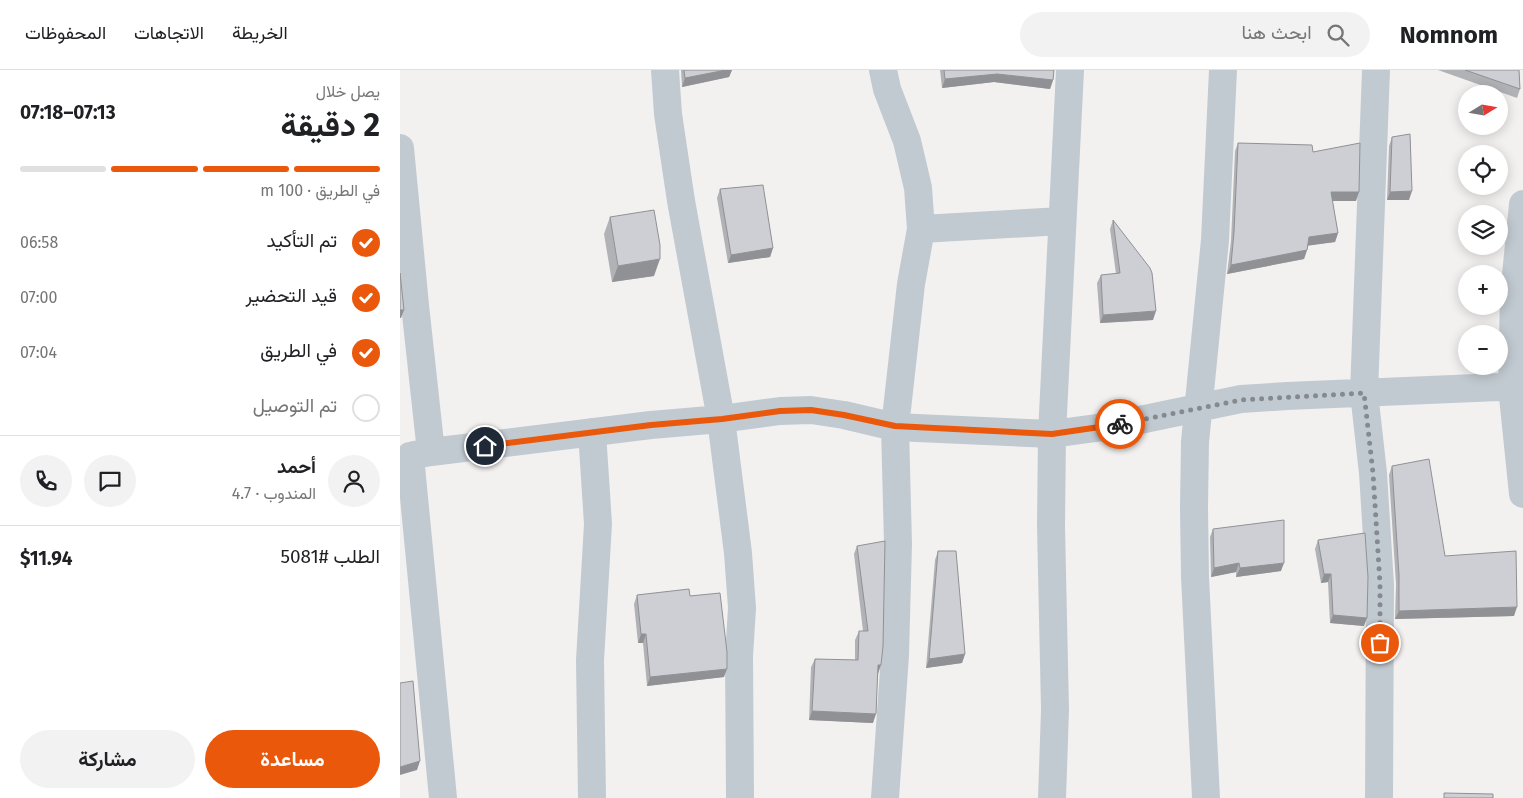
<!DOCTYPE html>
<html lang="ar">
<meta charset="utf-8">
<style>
body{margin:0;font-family:"Fira Sans",Vazirmatn,sans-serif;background:#f2f2f2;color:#202124;direction:rtl;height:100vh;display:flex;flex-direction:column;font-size:19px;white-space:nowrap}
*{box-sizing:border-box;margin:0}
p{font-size:16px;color:#757577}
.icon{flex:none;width:28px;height:28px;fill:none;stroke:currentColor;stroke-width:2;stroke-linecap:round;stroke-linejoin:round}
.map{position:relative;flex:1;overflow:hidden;direction:ltr}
.panel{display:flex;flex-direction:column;background:#fff;width:400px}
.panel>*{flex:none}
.needle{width:32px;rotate:79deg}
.tools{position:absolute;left:1058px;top:15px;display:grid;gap:10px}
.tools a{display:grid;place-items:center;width:50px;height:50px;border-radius:50%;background:#fff;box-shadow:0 2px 12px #0003;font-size:25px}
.pin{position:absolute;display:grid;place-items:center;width:42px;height:42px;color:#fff;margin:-21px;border:2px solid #fff;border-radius:50%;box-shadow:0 1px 5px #0007}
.courier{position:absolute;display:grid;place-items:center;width:50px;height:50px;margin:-25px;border:4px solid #ea580c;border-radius:50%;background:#fff;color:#222;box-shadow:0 1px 6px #0007}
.head em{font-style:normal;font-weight:700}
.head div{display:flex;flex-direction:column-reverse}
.head{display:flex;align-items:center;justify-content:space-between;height:85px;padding:0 20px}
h1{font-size:32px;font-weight:700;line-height:38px}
.bar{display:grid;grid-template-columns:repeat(4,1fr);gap:8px 5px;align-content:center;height:60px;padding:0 20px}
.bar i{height:6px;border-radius:4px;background:#e0e0e0}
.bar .selected{background:#ea580c}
.bar p{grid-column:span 4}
.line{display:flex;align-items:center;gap:12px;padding:0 20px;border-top:1px solid #e0e0e0}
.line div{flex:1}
.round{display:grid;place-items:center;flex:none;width:52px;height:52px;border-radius:26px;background:#f2f2f2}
ol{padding:0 20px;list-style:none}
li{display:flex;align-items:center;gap:15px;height:55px}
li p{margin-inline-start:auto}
li .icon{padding:5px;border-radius:50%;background:#ea580c;color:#fff;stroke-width:4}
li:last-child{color:#757577}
li i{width:28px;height:28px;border:2px solid #e0e0e0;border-radius:50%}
.cta{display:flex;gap:10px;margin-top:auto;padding:10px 20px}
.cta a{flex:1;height:58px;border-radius:30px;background:#ea580c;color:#fff;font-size:20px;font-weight:700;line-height:58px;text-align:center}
.cta a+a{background:#f2f2f2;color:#202124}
header{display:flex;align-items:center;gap:30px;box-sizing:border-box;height:70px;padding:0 25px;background:#fff;border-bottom:1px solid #e0e0e0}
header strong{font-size:24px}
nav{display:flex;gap:28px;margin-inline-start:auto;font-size:18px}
.search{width:350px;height:45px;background:#f2f2f2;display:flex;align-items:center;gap:12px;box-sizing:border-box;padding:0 18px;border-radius:28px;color:#757577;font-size:19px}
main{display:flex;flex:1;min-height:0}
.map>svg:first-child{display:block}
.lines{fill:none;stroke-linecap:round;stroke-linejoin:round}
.minor{stroke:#c2cad1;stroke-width:28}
.wall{fill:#b1b2b6}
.shaded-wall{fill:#909194}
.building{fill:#cecfd4;stroke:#909194}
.done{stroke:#848a90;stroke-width:5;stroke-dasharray:0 9}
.route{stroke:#ea580c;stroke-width:6}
</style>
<header>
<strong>Nomnom</strong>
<div class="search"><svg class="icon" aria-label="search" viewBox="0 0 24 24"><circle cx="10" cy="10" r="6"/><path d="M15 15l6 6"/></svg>ابحث هنا</div>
<nav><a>الخريطة</a><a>الاتجاهات</a><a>المحفوظات</a></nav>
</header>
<main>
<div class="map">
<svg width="1123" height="728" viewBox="0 0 1123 728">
<rect width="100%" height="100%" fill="#f3f1f0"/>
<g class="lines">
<path class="minor" d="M265 0 268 44 281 131 321 349 338 483 342 538 339 586 340 728
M483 0 487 19 507 71 518 118 521 159 511 214 495 357 498 474 495 585 485 728
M976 0 964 323 973 403 980 515 979 728
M0 78 15 235 31 382 14 385
M1123 134 1114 225 1112 317 1123 424
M521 159 662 151
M31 382 251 355 321 349 380 341 411 340 444 345 495 357 652 364 711 356 841 329 887 326 1123 316
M10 386 43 728
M192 728 190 590 198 454 192 362
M652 728 655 640 651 456 652 364 670 0
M806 728 795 507 794 437 795 372 815 170 823 0"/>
</g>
<path class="wall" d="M281 0H332L329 7 282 17Z
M540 0H654L653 10 650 19 594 12 542 18Z
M1038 0H1119L1120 19 1117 28Z
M992 67 1009 130H987L989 76Z
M838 73 913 82 956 131H932L938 163 935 172 908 175 907 180 904 189 827 204 831 171 835 81Z
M320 119 373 178 370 187 328 193 317 128Z
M210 147 254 206 212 212 204 164Z
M713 150 753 250 700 253 697 213 701 205 716 204 710 159Z
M992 396 1045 486 1114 546 995 549 996 514 989 405Z
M813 459 881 501 836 507V502L811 507 810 467Z
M918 470 964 556 930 553 928 512 921 513 915 479Z
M457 476 478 604 473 653 409 650 411 597 415 589 455 590V570L459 561H463L454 484Z
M538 481 565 584 562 593 526 598 535 490Z
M237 525 290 526 324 607 247 616 243 573H238L234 534Z"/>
<path class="shaded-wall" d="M326 0H332L329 7 282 17 285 8Z
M597 4 653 10 650 19 594 12 542 18 545 9Z
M1012 121 1009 130H987L990 122Z
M931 122H959L956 131H928Z
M938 163 935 172 906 176 909 167Z
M373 178 370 187 328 193 331 185Z
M907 180 904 189 827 204 831 195Z
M260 189 254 206 212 212 218 196Z
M0 240H4L1 248H0Z
M756 241 753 250 700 253 703 245Z
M839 493 836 502 811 507 814 498Z
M884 493 881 501 836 507 840 498Z
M924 504H931L928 512 921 513Z
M1117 537 1114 546 995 549 999 541Z
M933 545 967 548 964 556 930 553Z
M241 564H246L243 573H238Z
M565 584 562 593 526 598 529 589Z
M478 595H481L478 604Z
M327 599 324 607 247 616 250 607Z
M412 641 476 644 473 653 409 650Z
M20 691 17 700 0 705V697Z"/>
<path class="building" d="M284 0H326L285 8Z
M544 0H654L653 10 597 4 545 9Z
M1065 0H1119L1120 19Z
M1010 64 1012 121 990 122 992 67Z
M838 73 912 75 913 82 960 73 959 122H931L938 163 909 167 907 180 831 195 834 162Z
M363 115 373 178 331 185 320 119Z
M254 140 260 175V189L218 196 210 147Z
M713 150 750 198 752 203 756 241 703 245 701 205 720 203Z
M0 203 4 240H0Z
M1029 389 1045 486 1116 481 1117 537 999 541V505L992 396Z
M884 450V493L840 498 839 493 814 498 813 459Z
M965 463 968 507 967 548 933 545 931 504H924L918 470Z
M485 471 483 576 481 595H478L476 644 412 641 415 589 458 590 459 561H468L457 476Z
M538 481H556L565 584 529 589Z
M289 519 290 526 320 523 327 582V599L250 607 246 564H241L237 525Z
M13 611 20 691 0 697V613Z
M1044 723 1093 724V728H1044Z"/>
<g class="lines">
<path class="done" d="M720 354 841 330 964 323 973 403 980 514V573"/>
<path class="route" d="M85 376 251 355 322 349 380 341 411 340 444 345 495 356 652 364 720 354"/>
</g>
</svg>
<div class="tools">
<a><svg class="needle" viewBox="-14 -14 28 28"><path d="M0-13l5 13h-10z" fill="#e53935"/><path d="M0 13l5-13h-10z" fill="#757577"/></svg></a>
<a><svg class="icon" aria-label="locate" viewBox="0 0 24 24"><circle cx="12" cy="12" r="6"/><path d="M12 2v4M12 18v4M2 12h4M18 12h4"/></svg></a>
<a><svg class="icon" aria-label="layers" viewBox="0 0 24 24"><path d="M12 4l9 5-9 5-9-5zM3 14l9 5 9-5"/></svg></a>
<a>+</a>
<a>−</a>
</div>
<div class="pin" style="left:980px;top:573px;background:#ea580c"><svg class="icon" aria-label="bag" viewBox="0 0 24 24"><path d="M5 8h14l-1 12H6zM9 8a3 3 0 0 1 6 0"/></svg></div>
<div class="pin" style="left:85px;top:376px;background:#1f2937"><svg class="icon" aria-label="home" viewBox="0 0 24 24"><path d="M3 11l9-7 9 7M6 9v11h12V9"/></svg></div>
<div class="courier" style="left:720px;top:354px"><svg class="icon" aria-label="bike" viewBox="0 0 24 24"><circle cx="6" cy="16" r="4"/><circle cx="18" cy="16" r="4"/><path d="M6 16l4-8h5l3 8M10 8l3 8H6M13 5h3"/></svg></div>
</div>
<section class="panel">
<div class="head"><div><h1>2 دقيقة</h1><p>يصل خلال</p></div><em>07:13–07:18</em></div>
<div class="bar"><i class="selected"></i><i class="selected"></i><i class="selected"></i><i></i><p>في الطريق · 100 m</p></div>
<ol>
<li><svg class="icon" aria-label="check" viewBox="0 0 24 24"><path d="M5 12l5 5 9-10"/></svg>تم التأكيد<p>06:58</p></li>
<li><svg class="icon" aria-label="check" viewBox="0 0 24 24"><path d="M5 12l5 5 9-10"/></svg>قيد التحضير<p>07:00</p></li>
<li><svg class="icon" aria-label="check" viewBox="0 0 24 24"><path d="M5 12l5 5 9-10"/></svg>في الطريق<p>07:04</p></li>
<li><i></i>تم التوصيل</li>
</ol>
<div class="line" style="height:90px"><a class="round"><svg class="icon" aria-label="person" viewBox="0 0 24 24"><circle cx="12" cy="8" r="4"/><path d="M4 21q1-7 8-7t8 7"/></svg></a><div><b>أحمد</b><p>المندوب · 4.7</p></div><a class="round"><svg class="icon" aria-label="chat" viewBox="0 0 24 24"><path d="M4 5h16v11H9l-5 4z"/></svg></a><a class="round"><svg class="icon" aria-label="phone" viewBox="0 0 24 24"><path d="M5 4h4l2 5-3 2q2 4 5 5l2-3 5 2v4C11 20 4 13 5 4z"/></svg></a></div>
<div class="line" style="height:65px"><div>الطلب #5081</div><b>$11.94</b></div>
<div class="cta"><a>مساعدة</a><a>مشاركة</a></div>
</section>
</main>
